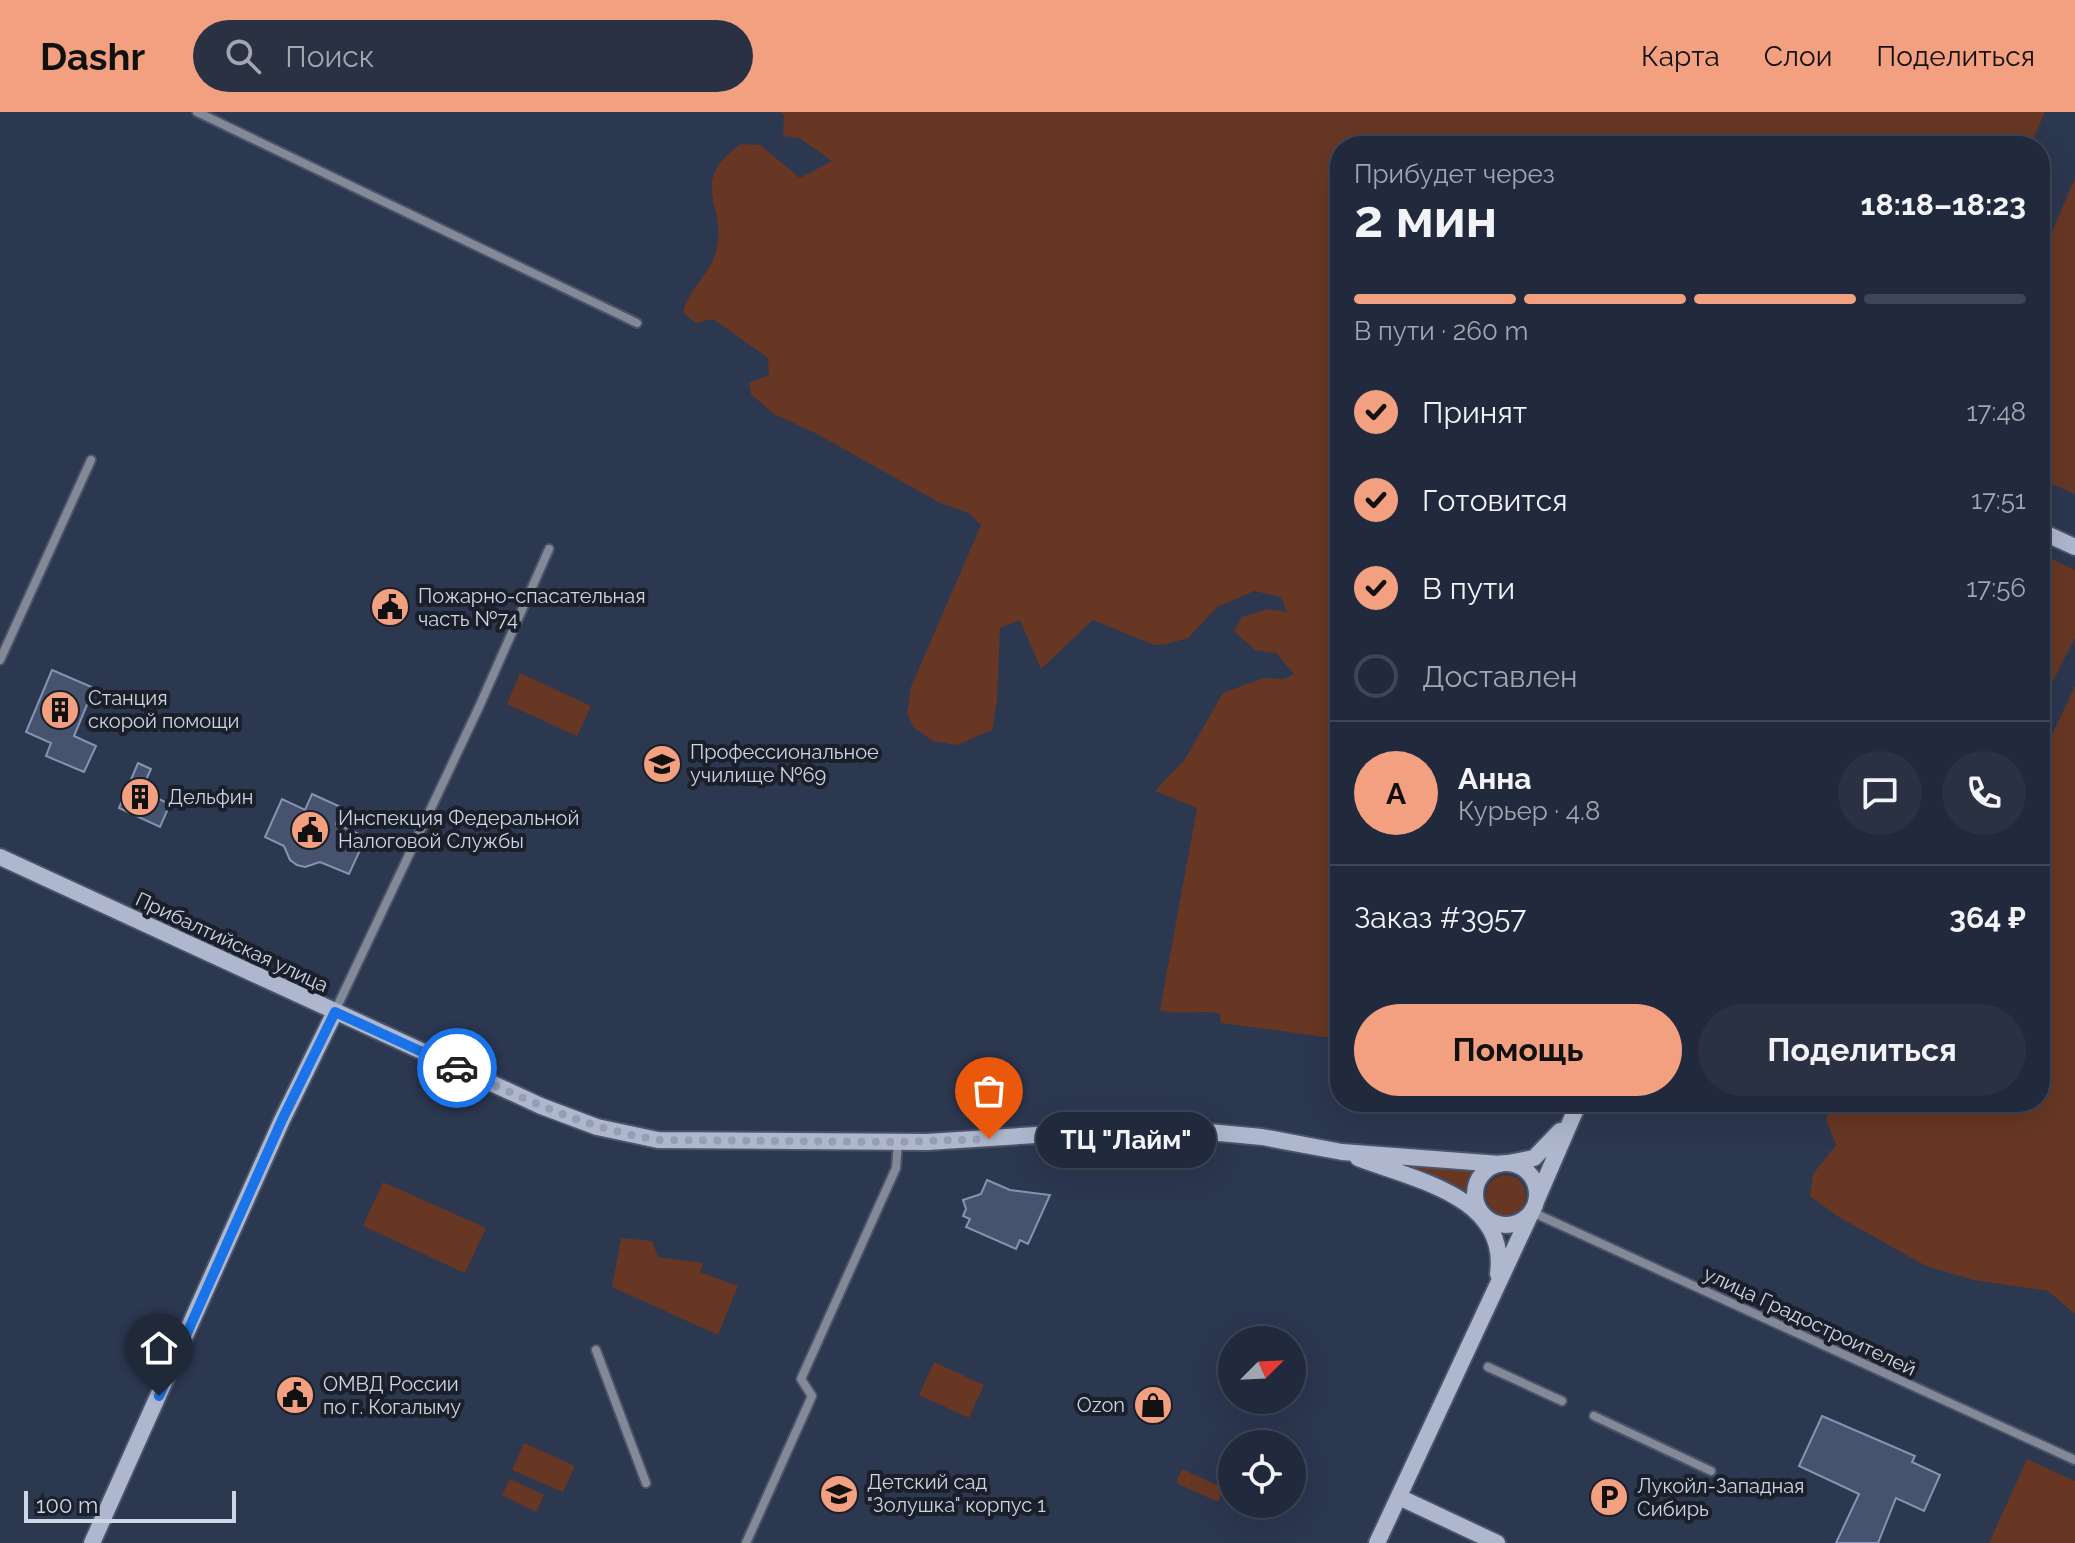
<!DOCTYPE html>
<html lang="ru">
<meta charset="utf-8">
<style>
body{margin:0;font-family:Raleway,sans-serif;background:#293143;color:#f1f3f6;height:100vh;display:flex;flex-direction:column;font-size:30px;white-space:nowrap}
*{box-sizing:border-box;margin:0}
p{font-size:26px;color:#a2a6af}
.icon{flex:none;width:44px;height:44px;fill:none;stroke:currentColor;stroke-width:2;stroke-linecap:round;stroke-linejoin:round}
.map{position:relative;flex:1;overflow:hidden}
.side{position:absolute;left:1330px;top:24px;width:720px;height:976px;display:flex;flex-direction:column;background:#21293c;border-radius:32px;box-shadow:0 8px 32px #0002,0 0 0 2px #3e4556}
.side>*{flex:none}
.needle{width:52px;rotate:66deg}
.controls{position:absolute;left:1218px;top:1214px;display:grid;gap:16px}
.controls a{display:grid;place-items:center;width:88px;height:88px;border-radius:50%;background:#21293c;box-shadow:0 8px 32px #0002,0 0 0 2px #3e4556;font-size:40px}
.scale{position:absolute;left:24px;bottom:20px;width:212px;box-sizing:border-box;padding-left:8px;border:4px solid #ced6e6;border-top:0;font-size:22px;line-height:28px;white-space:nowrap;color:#ced6e6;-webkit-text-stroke:6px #1a1f2a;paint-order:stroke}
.pin{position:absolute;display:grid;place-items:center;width:68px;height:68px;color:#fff;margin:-82px -34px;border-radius:50% 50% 50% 0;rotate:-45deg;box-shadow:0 0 8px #0007}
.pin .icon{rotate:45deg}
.courier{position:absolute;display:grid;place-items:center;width:80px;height:80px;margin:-40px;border:6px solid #1a73e8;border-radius:50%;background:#fff;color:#222;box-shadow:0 2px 10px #0007}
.bubble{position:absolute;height:56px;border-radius:28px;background:#21293c;box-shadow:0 8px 32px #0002,0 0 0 2px #3e4556;font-size:26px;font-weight:700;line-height:56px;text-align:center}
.overview em{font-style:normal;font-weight:700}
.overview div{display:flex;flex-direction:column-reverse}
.overview{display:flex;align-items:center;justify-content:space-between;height:136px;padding:0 24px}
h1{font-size:52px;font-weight:700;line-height:60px}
.bar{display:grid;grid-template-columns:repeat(4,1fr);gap:12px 8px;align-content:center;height:96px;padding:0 24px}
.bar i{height:10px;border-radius:6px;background:#3e4556}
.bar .selected{background:#f2a080}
.bar p{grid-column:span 4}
.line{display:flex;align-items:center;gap:20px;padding:0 24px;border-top:2px solid #3e4556}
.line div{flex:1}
.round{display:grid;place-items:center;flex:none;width:84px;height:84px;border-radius:42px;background:#293143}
ol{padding:0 24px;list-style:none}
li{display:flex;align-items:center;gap:24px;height:88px}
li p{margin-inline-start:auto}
li .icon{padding:8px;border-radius:50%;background:#f2a080;color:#111;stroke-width:4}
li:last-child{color:#a2a6af}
li i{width:44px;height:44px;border:4px solid #3e4556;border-radius:50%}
.action{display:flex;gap:16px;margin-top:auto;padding:16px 24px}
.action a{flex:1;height:92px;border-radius:48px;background:#f2a080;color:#111;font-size:32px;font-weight:700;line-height:92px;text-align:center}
.action a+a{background:#293143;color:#f1f3f6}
header{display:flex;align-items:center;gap:48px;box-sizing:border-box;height:112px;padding:0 40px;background:#f2a080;color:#111}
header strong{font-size:38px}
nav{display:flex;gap:44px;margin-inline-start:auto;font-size:28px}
.search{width:560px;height:72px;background:#293143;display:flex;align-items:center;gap:20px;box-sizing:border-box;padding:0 28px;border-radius:44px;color:#a2a6af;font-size:30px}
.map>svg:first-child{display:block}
.green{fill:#673724}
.building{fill:#47536e;stroke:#8693b2;stroke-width:2}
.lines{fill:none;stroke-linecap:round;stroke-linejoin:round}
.street-casing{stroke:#49546b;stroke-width:12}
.secondary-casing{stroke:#49546b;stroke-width:20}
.street{stroke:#838997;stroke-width:8}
.secondary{stroke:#aeb7cd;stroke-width:16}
.done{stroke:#959eb2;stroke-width:8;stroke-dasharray:0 14.4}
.route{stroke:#1a73e8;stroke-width:10}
.labels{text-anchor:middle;stroke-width:8;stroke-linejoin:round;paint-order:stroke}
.poi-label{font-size:20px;fill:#ced6e6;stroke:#1a1f2a;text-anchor:start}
.street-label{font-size:20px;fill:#ced6e6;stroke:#1a1f2a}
</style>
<header>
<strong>Dashr</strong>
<div class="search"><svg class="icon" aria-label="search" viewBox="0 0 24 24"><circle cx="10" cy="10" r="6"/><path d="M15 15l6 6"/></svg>Поиск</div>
<nav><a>Карта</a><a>Слои</a><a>Поделиться</a></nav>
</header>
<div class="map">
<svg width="2075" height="1431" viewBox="0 0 2075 1431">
<rect width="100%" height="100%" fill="#2c3750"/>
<path class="green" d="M780 0H2045L2030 34H1340V927L1221 911 1220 902C1198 897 1185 904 1160 898L1197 696 1155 679 1185 647 1223 581 1263 566 1284 567 1294 562 1276 541 1255 538 1234 519 1242 505 1268 497 1287 500 1281 485 1254 479 1217 495 1188 526 1166 532 1154 533 1093 508 1041 557 1020 508 1000 516 997 588 992 618 957 633 933 629 913 615 907 601 911 575 981 413 969 401 940 391 819 323 772 301 751 282 749 271 769 263 768 246 713 207 695 211 683 200C689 177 710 162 716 139 729 95 685 71 741 32L760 33 800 66 832 49 799 26 783 24 784 4Z
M2075 66V382L2040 367V147Z
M2040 441 2075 458V526L2040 594Z
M520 561 591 594 577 624 507 592Z
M2075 574V1202L2048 1179 1974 1168 1926 1154 1837 1104 1810 1084 1813 1062 1836 1033 1826 1008 1832 990H2040V648Z
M1400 1054 1473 1059 1464 1082Z
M1486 1083a20 20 0 1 1 40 0a20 20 0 1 1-40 0Z
M383 1070 486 1116 465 1161 363 1114Z
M621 1126 652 1129 658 1145 703 1151 700 1160 738 1174 718 1223 612 1175Z
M934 1250 984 1273 969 1306 919 1283Z
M524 1331 575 1354 563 1380 512 1358Z
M2027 1347 2075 1369V1431H1989Z
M1182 1357 1224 1376 1218 1390 1176 1371Z
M510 1367 544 1383 536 1400 502 1383Z"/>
<path class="building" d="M52 558 94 576 74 624 96 634 84 660 46 644 51 631 26 620Z
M138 651 151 657 141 679 170 692 160 715 119 696Z
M312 682 343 696 336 712 366 725 349 762 320 750 305 755 297 753 290 748 284 734 265 725 282 687 305 698Z
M987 1068 1010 1078 1050 1083 1028 1132 1020 1128 1016 1137 966 1115 970 1107 963 1104 966 1097 963 1088 981 1082Z
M1822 1304 1915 1344 1912 1350 1940 1363 1924 1399 1896 1386 1878 1431H1836L1859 1382 1799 1354Z"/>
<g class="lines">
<defs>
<path id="street" d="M197 0 637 211
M0 548 91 348
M335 899 479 595 549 437
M1532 1100 2075 1348
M596 1238 646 1371
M1488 1255 1562 1289
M1594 1304 1711 1359
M746 1431 812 1284 801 1267 896 1056 898 1030"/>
<path id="secondary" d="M2040 419 2075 435
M0 745 541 994 597 1015 658 1028 927 1030 1115 1018H1187L1262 1025 1342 1040 1500 1052
M1358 1046C1415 1068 1509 1085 1498 1162
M1508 1051 1534 1046 1560 1019
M1475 1082a31 31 0 1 1 62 0a31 31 0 1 1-62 0Z
M1537 1087 1579 990
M1399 1385 1497 1431
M92 1431 282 1008 335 900
M1377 1431 1532 1099"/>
</defs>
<use href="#street" class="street-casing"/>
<use href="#secondary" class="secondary-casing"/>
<use href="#street" class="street"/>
<use href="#secondary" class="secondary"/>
</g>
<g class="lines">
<path class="done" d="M457 956C523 986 586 1017 658 1028L898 1030 989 1027"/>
<path class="route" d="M159 1284 282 1008 335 900 457 956"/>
</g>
<defs>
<symbol id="civic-disc" viewBox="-11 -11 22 22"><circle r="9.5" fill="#f2a080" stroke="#1a1f2a"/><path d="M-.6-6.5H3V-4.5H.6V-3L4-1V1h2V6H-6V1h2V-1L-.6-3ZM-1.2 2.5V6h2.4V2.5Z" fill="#111"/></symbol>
<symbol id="building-disc" viewBox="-11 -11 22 22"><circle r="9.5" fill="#f2a080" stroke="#1a1f2a"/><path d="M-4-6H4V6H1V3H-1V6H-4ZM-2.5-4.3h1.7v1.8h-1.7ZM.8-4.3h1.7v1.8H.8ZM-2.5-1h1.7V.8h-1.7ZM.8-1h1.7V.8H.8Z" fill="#111"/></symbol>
<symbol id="university-disc" viewBox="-11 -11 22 22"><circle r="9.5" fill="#f2a080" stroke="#1a1f2a"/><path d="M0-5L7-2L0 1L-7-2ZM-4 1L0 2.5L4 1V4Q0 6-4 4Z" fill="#111"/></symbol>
<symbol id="shop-disc" viewBox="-11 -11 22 22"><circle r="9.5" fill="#f2a080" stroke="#1a1f2a"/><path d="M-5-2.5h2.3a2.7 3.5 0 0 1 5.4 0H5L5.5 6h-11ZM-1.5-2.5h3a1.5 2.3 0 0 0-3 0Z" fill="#111"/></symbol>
<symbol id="school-disc" viewBox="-11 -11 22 22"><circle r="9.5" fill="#f2a080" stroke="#1a1f2a"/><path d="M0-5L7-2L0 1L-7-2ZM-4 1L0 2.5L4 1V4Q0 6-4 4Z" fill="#111"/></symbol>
<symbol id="parking-disc" viewBox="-11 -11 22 22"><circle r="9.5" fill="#f2a080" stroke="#1a1f2a"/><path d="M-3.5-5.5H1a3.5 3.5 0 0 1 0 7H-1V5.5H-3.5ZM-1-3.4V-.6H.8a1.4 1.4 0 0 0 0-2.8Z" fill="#111"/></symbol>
</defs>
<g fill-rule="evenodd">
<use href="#civic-disc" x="368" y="473" width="44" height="44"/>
<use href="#building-disc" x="38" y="576" width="44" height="44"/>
<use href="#university-disc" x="640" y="630" width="44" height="44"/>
<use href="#building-disc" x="118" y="663" width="44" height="44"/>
<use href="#civic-disc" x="288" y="696" width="44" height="44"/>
<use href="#civic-disc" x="273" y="1261" width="44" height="44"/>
<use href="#shop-disc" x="1131" y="1271" width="44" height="44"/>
<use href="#school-disc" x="817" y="1360" width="44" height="44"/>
<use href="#parking-disc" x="1587" y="1363" width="44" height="44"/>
</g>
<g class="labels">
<g class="poi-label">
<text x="418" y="491">Пожарно-спасательная<tspan x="418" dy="23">часть №74</tspan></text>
<text x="88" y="593">Станция<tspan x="88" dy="23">скорой помощи</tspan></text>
<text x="690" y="647">Профессиональное<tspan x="690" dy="23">училище №69</tspan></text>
<text x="168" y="692">Дельфин</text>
<text x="338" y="713">Инспекция Федеральной<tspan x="338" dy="23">Налоговой Службы</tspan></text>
<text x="323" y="1279">ОМВД России<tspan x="323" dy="23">по г. Когалыму</tspan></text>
<text x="1125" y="1300" text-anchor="end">Ozon</text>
<text x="867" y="1377">Детский сад<tspan x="867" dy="23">"Золушка" корпус 1</tspan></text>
<text x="1637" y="1381">Лукойл-Западная<tspan x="1637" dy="23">Сибирь</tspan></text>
</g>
<g class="street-label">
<text transform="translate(232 830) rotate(25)" y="7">Прибалтийская улица</text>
<text transform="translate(1810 1209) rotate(25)" y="7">улица Градостроителей</text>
</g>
</g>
</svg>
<div class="controls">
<a><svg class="needle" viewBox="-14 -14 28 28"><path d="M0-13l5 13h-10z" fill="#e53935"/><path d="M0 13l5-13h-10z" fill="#a2a6af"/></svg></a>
<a><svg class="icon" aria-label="locate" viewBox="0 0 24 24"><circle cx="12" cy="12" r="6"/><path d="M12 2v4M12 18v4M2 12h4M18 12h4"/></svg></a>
</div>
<div class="scale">100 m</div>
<div class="pin" style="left:989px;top:1027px;background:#ea580c"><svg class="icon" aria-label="bag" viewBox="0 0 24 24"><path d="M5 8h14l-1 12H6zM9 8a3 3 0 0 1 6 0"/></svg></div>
<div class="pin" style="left:159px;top:1284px;background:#1f2937"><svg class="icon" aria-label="home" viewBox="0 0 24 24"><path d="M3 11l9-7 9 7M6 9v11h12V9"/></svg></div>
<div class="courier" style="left:457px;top:956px"><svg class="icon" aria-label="car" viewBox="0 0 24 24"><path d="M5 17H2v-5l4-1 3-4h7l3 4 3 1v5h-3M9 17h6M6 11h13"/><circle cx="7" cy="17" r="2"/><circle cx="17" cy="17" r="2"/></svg></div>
<div class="bubble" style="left:1036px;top:1000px;width:180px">ТЦ &quot;Лайм&quot;</div>
<section class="side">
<div class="overview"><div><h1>2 мин</h1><p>Прибудет через</p></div><em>18:18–18:23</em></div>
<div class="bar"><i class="selected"></i><i class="selected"></i><i class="selected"></i><i></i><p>В пути · 260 m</p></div>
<ol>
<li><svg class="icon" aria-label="check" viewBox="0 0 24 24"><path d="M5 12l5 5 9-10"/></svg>Принят<p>17:48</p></li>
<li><svg class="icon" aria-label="check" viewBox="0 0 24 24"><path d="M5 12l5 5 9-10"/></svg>Готовится<p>17:51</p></li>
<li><svg class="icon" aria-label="check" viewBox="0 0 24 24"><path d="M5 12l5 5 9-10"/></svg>В пути<p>17:56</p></li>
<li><i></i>Доставлен</li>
</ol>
<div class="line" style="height:144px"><b class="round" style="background:#f2a080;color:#111">А</b><div><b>Анна</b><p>Курьер · 4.8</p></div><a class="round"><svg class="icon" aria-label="chat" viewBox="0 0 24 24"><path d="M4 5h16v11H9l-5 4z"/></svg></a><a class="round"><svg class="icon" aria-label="phone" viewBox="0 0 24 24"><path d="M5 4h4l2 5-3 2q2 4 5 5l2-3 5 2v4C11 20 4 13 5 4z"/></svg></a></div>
<div class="line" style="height:104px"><div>Заказ #3957</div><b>364 ₽</b></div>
<div class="action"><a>Помощь</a><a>Поделиться</a></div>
</section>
</div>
